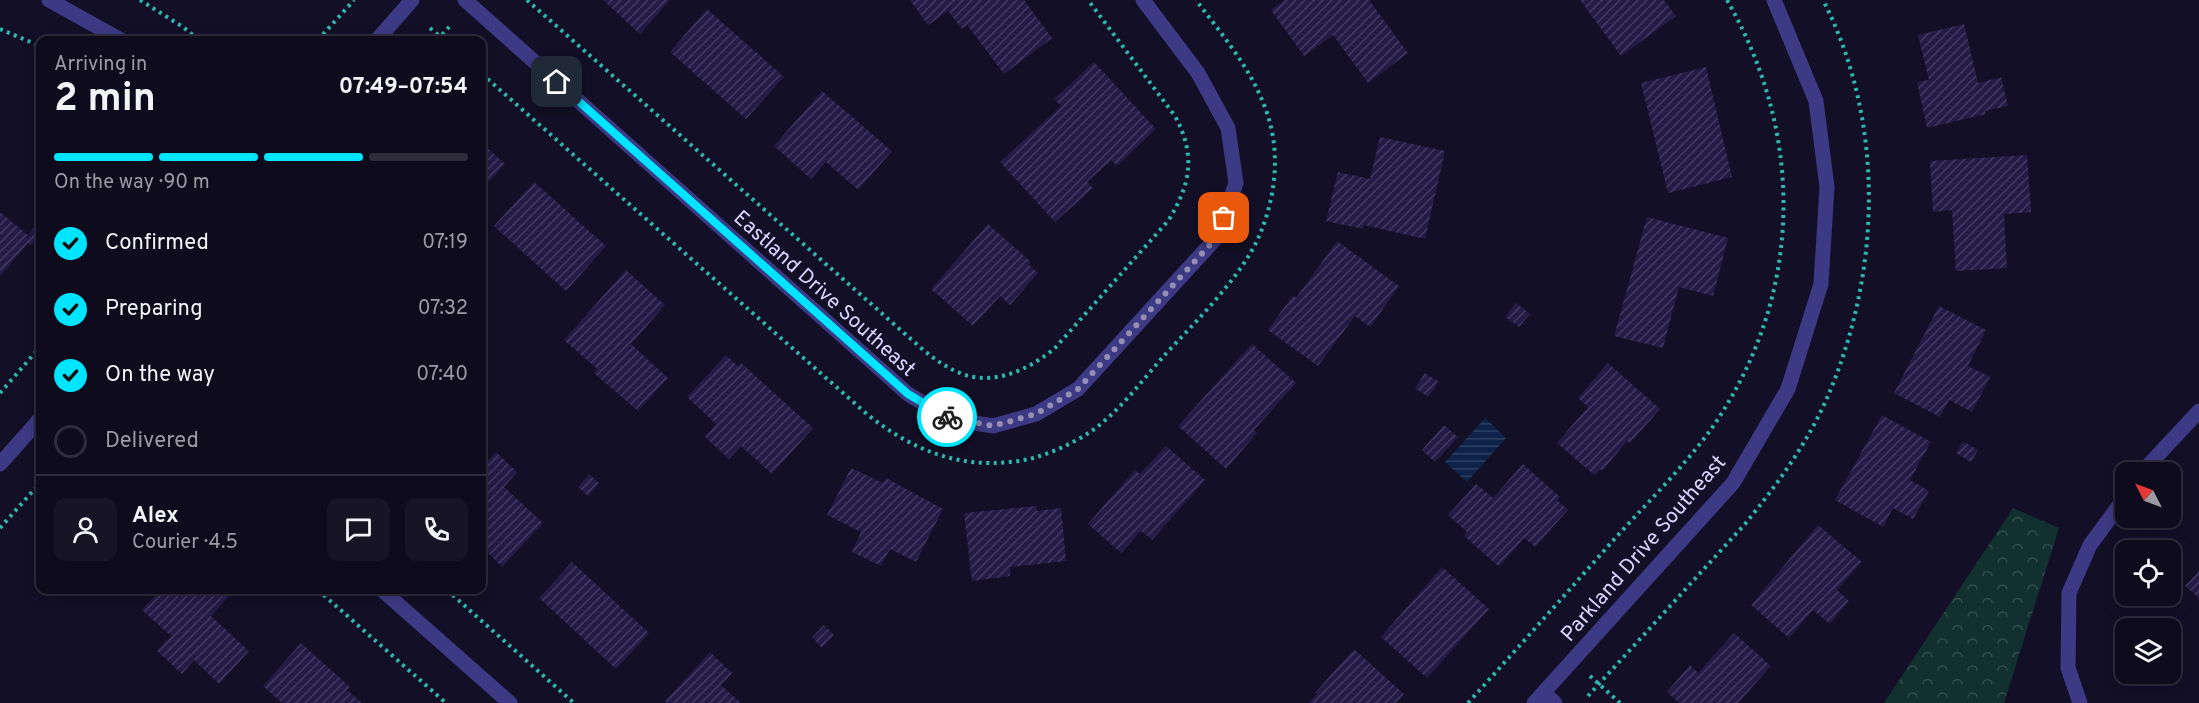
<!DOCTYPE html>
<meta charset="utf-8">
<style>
body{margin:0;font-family:Overpass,sans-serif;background:#171425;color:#f1f3f6;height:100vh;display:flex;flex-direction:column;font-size:22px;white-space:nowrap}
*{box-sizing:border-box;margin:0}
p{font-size:20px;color:#9b9ba3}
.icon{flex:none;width:33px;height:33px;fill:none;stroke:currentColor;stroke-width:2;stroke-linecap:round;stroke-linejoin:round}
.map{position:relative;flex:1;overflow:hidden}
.side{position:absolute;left:36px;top:36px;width:450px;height:558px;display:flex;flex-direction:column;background:#0e0b1c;border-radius:12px;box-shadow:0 3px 15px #0003,0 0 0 2px #2e2b3b}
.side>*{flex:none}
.needle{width:39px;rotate:312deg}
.buttons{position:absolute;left:2115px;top:462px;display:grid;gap:12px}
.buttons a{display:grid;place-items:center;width:66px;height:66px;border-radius:12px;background:#0e0b1c;box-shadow:0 3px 15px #0003,0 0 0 2px #2e2b3b;font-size:30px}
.pin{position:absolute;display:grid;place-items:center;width:51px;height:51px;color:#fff;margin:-26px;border-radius:12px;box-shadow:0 3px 9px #0006}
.courier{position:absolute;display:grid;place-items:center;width:60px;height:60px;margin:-30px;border:4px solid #00e5ff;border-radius:50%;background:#fff;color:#222;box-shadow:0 2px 8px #0007}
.summary em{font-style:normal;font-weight:700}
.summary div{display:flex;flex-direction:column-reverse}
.summary{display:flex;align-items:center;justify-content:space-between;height:102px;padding:0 18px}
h1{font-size:39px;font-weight:700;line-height:45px}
.bar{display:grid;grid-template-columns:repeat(4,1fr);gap:9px 6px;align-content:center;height:72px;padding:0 18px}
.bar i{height:8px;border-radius:4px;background:#2e2b3b}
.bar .active{background:#00e5ff}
.bar p{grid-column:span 4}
.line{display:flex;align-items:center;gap:15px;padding:0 18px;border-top:2px solid #2e2b3b}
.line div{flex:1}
.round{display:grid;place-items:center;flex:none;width:63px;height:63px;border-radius:12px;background:#171425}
ol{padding:0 18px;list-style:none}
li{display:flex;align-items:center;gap:18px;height:66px}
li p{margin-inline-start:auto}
li .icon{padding:6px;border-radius:50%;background:#00e5ff;color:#111;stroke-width:4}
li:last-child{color:#9b9ba3}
li i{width:33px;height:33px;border:3px solid #2e2b3b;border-radius:50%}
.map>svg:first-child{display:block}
.forest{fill:url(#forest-crowns)}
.water{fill:url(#water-rules)}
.building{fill:url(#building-hatch)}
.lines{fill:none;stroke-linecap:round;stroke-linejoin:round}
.path{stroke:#2fb8b0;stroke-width:4;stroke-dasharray:3 4.5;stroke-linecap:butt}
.minor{stroke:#3d3a85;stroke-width:15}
.done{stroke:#948fb3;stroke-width:6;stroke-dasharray:0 10.8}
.route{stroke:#00e5ff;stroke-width:8}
.labels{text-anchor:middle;stroke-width:6;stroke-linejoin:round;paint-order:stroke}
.street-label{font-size:21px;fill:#d9d4ff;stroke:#130f26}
</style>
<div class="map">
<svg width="2199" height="703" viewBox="0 0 2199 703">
<defs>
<pattern id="forest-crowns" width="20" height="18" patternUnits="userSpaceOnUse" patternTransform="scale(1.5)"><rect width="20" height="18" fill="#12302f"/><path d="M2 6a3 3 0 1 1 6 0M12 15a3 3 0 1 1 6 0" fill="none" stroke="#344d4e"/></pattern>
<pattern id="water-rules" width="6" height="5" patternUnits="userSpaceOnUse" patternTransform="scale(1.5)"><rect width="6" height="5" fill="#0c2248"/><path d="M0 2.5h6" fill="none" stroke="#2f4163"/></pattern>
<pattern id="building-hatch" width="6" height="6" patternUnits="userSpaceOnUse" patternTransform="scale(1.5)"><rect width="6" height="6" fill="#241b47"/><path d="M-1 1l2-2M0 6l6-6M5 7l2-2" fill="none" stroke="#433b63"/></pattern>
</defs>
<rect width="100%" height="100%" fill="#130f26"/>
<path class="forest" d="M2013 508 2059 528 2004 703H1884Z"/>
<path class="water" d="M1485 418 1506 438 1467 482 1445 462Z"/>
<path class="building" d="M603 0H670L640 34Z
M910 0H1024L1052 38 1004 74 967 25 962 29 948 11 928 25Z
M1284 0H1369L1408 53 1368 83 1333 35 1304 56 1271 10Z
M1580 0H1664L1676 16 1621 56Z
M707 9 784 77 746 119 670 52Z
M1964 24 1978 83 2001 77 2008 106 1985 111 1986 114 1927 128 1917 82 1929 80 1918 35Z
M1094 62 1156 129 1117 166 1111 160 1087 182 1093 188 1055 222 1000 162 1061 106 1054 99Z
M1706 67 1732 177 1668 193 1641 83Z
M822 91 892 151 858 190 826 162 811 179 774 146Z
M1380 137 1445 151 1425 239 1364 225 1363 229 1326 221 1338 172 1370 179Z
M482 143 505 164 482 190Z
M2027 155 2031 212 2004 214 2007 268 1956 271 1952 210 1933 212 1930 161Z
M534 182 606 246 566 291 494 226Z
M0 212 28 235 40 220V235L31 246 28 243 0 276Z
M1647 217 1728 238 1713 296 1679 287 1663 348 1614 336Z
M988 224 1031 262 1028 264 1038 273 1010 305 1000 296 973 326 931 289Z
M1337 241 1399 286 1370 327 1355 316 1318 366 1268 330 1293 295 1296 298Z
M626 270 665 305 631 344 668 378 638 411 594 373 597 369 564 340Z
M1516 303 1530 314 1519 327 1505 317Z
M1939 306 1986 330 1968 366 1990 377 1972 412 1949 400 1940 417 1894 393Z
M1252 344 1296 383 1254 430 1257 433 1226 469 1178 426Z
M726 355 738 366 741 363 813 428 772 474 741 446 729 459 705 437 716 424 687 397Z
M1608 363 1660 409 1630 443 1627 441 1602 471 1600 469 1594 475 1557 443 1588 407 1578 398Z
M1425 373 1439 382 1428 397 1415 388Z
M1882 415 1931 442 1910 480 1929 491 1913 519 1893 508 1883 527 1835 500Z
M1444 425 1458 437 1435 462 1422 450Z
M1963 441 1978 450 1971 462 1956 453Z
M1166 446 1205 480 1152 540 1141 531 1121 553 1088 524 1135 470 1140 474Z
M496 452 517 472 504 487 543 523 502 567 482 547V465L483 466Z
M1523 464 1560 497 1557 500 1568 510 1535 547 1524 538 1499 567 1464 536 1467 532 1448 515 1476 484 1493 498Z
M851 468 883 483 886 478 943 509 916 562 890 549 881 566 852 552 861 532 827 515Z
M589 474 599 483 588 496 578 487Z
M1037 506V511L1061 508 1066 561 1010 567V576L972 581 964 513Z
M1818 525 1862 562 1837 590 1849 601 1830 624 1813 610 1789 638 1751 605Z
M572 562 649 633 616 669 539 598Z
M1442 567 1489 609 1427 678 1381 637Z
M2199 571V598L2185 586Z
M160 590H235L211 616 249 651 219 684 194 660 182 674 157 651 171 636 142 610Z
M824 625 834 635 822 648 812 637Z
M1734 633 1771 666 1738 703H1679L1667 692 1690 665 1698 673Z
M301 643 350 687 347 690 362 703H282L263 686Z
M1354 649 1404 694 1396 703H1309L1317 694 1315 693Z
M710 652 732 673 721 685 741 703H667L665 701Z"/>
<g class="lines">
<path class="path" d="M140 0 183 27 199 40
M527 0 921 348C933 358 945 367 960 373 993 387 1030 369 1055 348L1168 221C1191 184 1196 155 1175 116L1088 0
M430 28 444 40
M0 29 40 46
M318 40 354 0
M437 40 450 26
M482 74 868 415C910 448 955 468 1010 462 1037 460 1067 447 1090 432 1118 413 1140 383 1162 358 1194 323 1242 277 1260 234 1273 203 1279 165 1272 132 1262 81 1226 40 1196 0
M0 393 40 347
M0 528 40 483
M318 590 446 703
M447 590 574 703
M1590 676 1620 703
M1588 696 1745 524C1776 486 1807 444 1827 398 1881 274 1886 123 1823 0
M1468 703C1516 650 1563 597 1610 544 1642 508 1681 470 1709 432 1803 300 1807 139 1727 0"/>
<path class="minor" d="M49 0 121 40
M465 0 908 394 950 419 993 426 1036 414 1078 389 1218 236 1236 183 1228 128 1198 73 1143 0
M377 40 412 0
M0 464 40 419
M2142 472 2199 411
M382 590 510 703
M1544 693 1555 703
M1534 703 1733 483 1788 389 1821 284 1827 187 1816 101 1774 0
M2080 703 2068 668 2069 593 2090 545 2126 496"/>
</g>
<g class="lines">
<path class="done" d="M947 417 993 426 1036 414 1078 389 1218 236 1224 218"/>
<path class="route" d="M557 82 908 394 947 417"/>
</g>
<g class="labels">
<g class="street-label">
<text transform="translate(825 293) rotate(42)" y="7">Eastland Drive Southeast</text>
<text transform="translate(1643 548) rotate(-49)" y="7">Parkland Drive Southeast</text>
</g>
</g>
</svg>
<div class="buttons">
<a><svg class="needle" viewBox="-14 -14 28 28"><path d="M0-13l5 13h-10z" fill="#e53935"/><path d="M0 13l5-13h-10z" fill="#9b9ba3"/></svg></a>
<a><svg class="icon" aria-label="locate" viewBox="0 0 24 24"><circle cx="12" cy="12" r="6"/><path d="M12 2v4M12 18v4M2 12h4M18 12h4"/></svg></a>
<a><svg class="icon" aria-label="layers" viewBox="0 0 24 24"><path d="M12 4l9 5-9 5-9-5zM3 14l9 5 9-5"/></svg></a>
</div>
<div class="pin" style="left:1224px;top:218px;background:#ea580c"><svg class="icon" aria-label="bag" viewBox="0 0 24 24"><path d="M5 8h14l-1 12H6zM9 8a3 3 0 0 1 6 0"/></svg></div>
<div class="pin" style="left:557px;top:82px;background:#1f2937"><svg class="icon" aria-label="home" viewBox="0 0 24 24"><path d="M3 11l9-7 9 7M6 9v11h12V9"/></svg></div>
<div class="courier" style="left:947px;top:417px"><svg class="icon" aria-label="bike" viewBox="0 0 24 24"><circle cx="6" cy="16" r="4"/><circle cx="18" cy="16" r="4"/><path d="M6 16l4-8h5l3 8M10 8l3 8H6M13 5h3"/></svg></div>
<section class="side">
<div class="summary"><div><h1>2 min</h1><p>Arriving in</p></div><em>07:49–07:54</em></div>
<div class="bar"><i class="active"></i><i class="active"></i><i class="active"></i><i></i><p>On the way · 90 m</p></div>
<ol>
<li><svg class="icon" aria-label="check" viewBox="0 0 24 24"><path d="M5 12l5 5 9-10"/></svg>Confirmed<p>07:19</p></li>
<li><svg class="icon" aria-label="check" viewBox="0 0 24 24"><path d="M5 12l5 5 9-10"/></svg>Preparing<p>07:32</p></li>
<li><svg class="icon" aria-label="check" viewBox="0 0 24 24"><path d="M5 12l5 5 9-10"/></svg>On the way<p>07:40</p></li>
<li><i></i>Delivered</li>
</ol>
<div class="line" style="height:108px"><a class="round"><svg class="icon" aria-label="person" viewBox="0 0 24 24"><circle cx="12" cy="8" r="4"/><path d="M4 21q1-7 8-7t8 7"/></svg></a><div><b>Alex</b><p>Courier · 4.5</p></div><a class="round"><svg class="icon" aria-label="chat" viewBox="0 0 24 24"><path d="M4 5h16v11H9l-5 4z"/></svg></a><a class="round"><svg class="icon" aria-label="phone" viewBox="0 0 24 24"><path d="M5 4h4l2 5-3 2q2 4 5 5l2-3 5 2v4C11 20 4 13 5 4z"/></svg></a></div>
</section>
</div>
